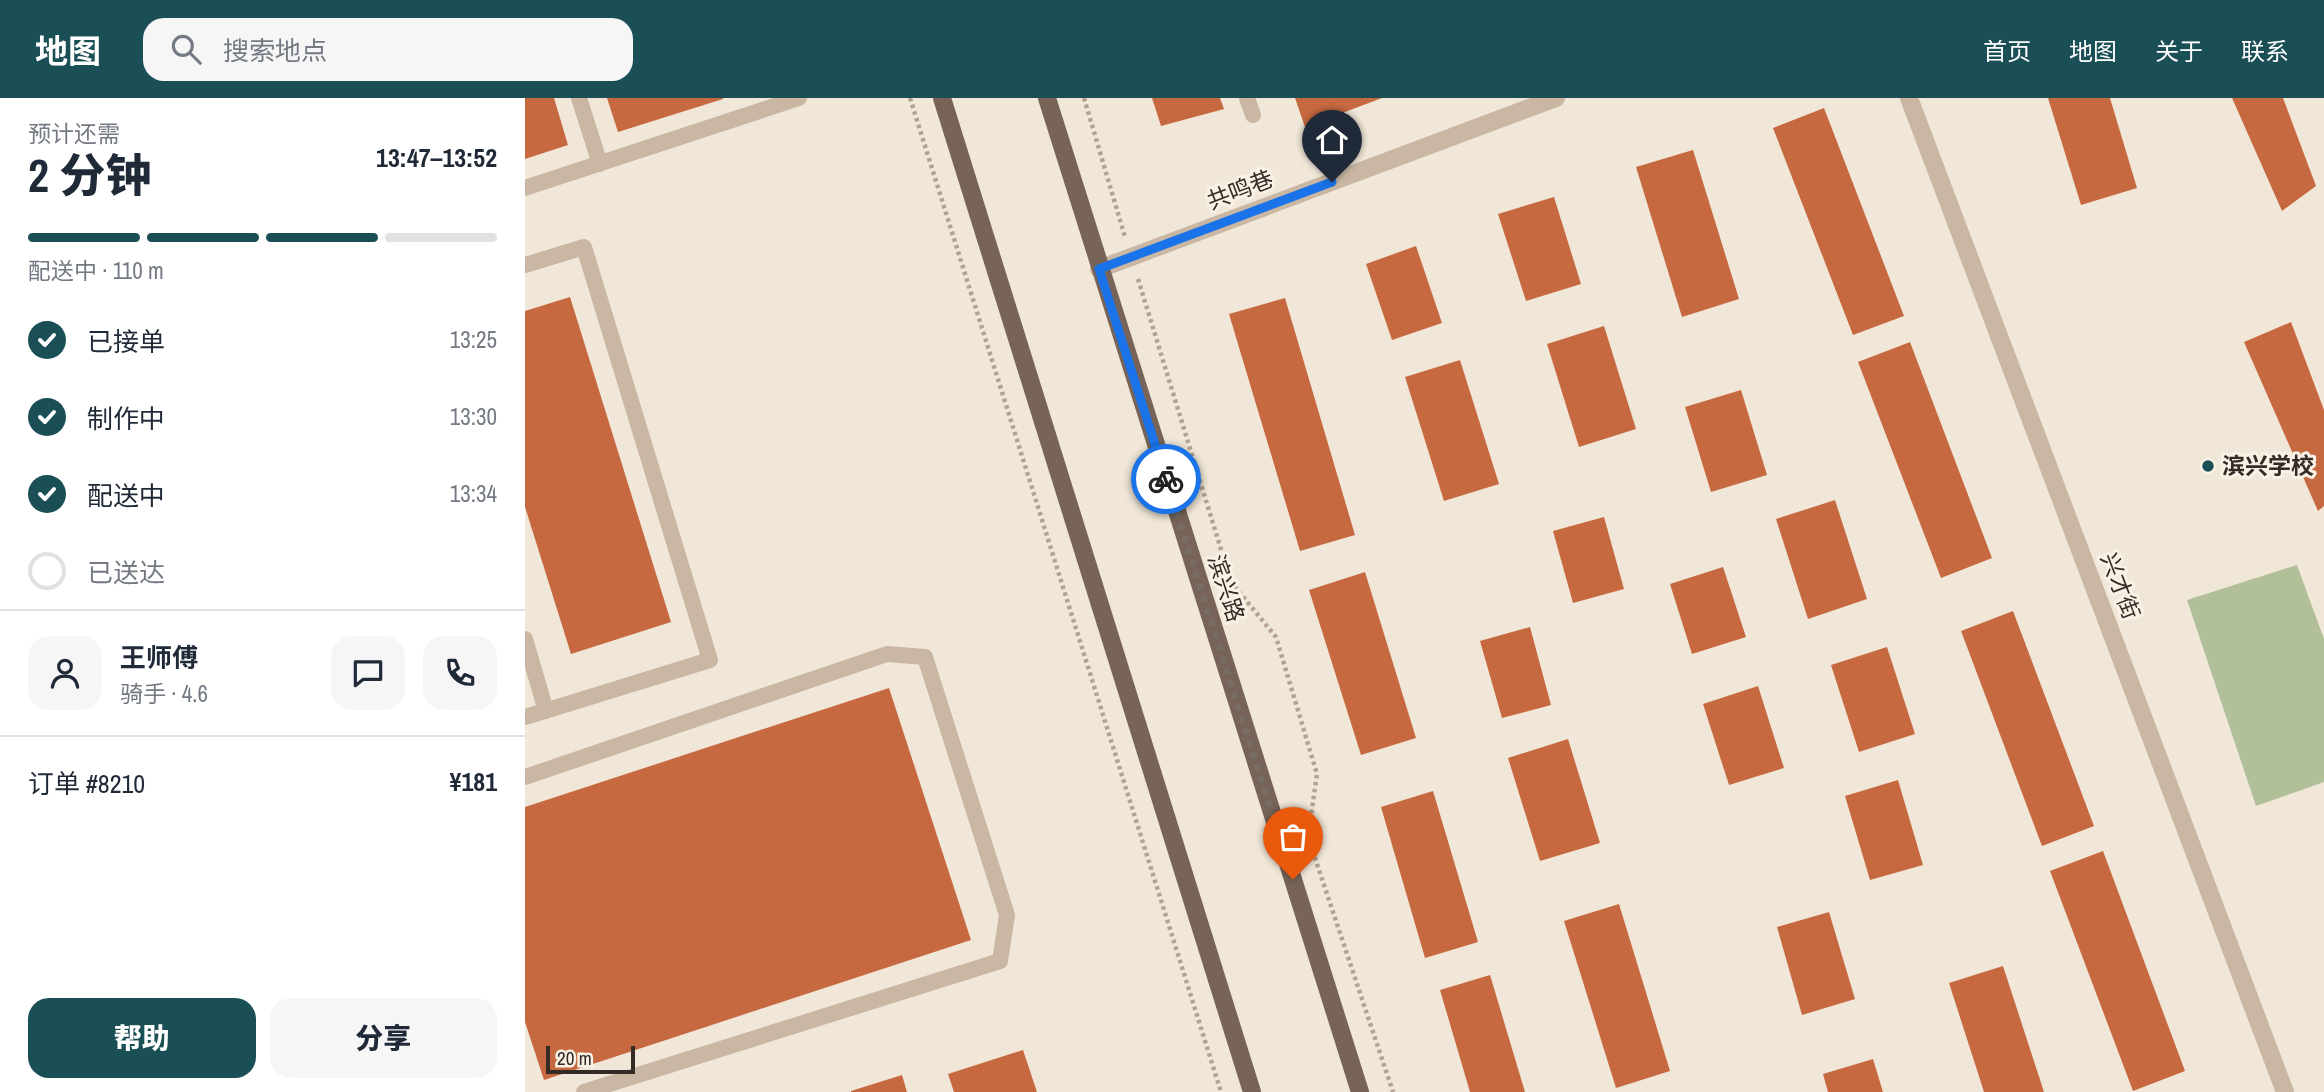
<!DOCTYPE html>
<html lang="zh">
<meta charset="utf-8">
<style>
body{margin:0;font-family:"Archivo Narrow","Noto Sans SC",sans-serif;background:#f6f6f7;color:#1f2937;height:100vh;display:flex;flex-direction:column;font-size:26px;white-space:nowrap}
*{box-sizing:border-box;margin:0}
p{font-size:23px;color:#747a83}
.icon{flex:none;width:38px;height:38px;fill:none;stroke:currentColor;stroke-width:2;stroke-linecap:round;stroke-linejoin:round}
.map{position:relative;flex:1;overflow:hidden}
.panel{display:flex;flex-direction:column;background:#fff;width:525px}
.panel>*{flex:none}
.scale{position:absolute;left:21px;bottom:18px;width:89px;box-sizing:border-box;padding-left:7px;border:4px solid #352b26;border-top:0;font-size:19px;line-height:24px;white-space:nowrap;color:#352b26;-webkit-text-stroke:5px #f9f1e5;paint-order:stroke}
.pin{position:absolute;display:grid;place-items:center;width:60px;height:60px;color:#fff;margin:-72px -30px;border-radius:50% 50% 50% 0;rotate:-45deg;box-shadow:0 0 7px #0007}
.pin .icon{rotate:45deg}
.courier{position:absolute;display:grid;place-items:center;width:70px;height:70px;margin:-35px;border:5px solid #1a73e8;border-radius:50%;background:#fff;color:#222;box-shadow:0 2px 9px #0007}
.overview em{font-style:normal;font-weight:800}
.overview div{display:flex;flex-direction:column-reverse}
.overview{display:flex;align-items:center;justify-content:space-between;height:119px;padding:0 28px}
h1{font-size:46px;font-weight:800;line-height:52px}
.bar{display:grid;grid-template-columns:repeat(4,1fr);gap:10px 7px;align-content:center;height:84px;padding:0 28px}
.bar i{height:9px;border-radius:5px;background:#e0e1e3}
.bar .active{background:#1b4f56}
.bar p{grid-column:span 4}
.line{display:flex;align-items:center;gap:18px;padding:0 28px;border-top:2px solid #e0e1e3}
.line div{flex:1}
.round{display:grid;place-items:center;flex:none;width:74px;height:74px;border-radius:21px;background:#f6f6f7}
ol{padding:0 28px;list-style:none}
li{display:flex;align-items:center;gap:21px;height:77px}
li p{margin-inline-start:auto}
li .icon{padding:7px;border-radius:50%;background:#1b4f56;color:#fff;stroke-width:4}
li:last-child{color:#747a83}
li i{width:38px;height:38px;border:4px solid #e0e1e3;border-radius:50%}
.cta{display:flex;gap:14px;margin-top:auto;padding:14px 28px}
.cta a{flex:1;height:80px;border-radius:21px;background:#1b4f56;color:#fff;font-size:28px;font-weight:800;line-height:80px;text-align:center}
.cta a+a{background:#f6f6f7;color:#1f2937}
header{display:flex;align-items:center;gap:42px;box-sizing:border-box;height:98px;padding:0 35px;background:#1b4f56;color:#fff}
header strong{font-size:33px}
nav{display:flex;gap:38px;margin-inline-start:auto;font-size:24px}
.search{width:490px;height:63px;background:#f6f6f7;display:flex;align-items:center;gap:18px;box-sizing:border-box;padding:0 24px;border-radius:21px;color:#747a83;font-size:26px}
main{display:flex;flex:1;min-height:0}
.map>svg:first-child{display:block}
.green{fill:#b1c098}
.building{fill:#c76940}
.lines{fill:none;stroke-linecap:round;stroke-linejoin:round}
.path{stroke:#b5a18f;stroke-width:4.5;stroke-dasharray:3.5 3.5;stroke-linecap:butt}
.lane{stroke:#c9b7a4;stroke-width:16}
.street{stroke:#c9b7a4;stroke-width:18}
.primary{stroke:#776357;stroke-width:18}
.done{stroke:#776d64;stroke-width:7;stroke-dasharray:0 12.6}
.route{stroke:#1a73e8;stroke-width:9}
.poi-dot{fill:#1b4f56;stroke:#f9f1e5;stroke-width:2.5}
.labels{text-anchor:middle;stroke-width:6;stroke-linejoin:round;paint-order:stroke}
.street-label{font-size:23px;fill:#352b26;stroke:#f9f1e5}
.poi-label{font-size:23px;font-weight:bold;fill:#352b26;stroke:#f9f1e5;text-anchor:start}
</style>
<header>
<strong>地图</strong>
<div class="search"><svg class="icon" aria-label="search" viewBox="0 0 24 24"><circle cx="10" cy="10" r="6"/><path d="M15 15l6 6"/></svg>搜索地点</div>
<nav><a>首页</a><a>地图</a><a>关于</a><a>联系</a></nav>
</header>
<main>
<section class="panel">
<div class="overview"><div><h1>2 分钟</h1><p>预计还需</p></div><em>13:47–13:52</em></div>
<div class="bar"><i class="active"></i><i class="active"></i><i class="active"></i><i></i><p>配送中 · 110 m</p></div>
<ol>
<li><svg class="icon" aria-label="check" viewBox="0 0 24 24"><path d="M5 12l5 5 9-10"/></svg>已接单<p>13:25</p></li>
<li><svg class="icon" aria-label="check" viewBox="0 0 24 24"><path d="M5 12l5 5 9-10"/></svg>制作中<p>13:30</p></li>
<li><svg class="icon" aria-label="check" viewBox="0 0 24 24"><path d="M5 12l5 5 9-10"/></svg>配送中<p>13:34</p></li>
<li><i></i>已送达</li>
</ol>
<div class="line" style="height:126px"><a class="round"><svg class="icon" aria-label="person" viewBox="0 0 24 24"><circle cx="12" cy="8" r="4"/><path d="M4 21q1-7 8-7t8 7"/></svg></a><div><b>王师傅</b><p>骑手 · 4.6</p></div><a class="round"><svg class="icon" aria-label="chat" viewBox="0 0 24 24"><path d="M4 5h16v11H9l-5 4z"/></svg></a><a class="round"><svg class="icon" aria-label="phone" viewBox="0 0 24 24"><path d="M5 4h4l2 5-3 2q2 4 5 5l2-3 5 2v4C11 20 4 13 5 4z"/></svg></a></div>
<div class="line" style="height:91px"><div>订单 #8210</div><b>¥181</b></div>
<div class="cta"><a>帮助</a><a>分享</a></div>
</section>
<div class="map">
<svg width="1799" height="994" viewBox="0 0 1799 994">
<rect width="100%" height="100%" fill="#f1e7d8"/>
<path class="green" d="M1772 467 1799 541V684L1731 708 1662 502Z"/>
<path class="building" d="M0 0H29L43 47 0 61Z
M82 0H198V1L93 34Z
M627 0H695L699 11 636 28Z
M770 0H857L780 29Z
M1523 0H1585L1612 90 1556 107Z
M1707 0H1758L1791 88 1757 113Z
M1299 10 1379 218 1328 237 1248 30Z
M1168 52 1214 201 1157 219 1111 69Z
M1029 99 1056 186 1001 203 973 116Z
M891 148 917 225 867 242 841 166Z
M45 199 146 524 46 556 0 409V213Z
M760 200 830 437 775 453 704 216Z
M1766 224 1799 312V408L1793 413 1719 244Z
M1079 228 1111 331 1054 349 1022 246Z
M1385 244 1467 460 1416 480 1333 264Z
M935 262 974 386 919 403 880 279Z
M1216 292 1242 377 1186 394 1160 309Z
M1310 402 1342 501 1283 521 1251 421Z
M1079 419 1099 491 1048 505 1028 433Z
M1198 469 1221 539 1167 556 1145 486Z
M840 474 891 640 836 657 784 492Z
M1488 513 1569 728 1517 748 1436 533Z
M1005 529 1026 607 977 620 955 543Z
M1362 549 1390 636 1334 654 1306 567Z
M1233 588 1259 670 1204 687 1178 606Z
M364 590 446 842 19 982 0 924V709Z
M1043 641 1075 745 1015 763 983 660Z
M1373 682 1398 767 1345 782 1320 698Z
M908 693 953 844 900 860 856 709Z
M1578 753 1660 973 1608 993 1525 773Z
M1094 806 1145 973 1091 990 1039 823Z
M1304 814 1330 901 1277 917 1252 829Z
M1478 868 1519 994H1459L1424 885Z
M965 877 1000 994H945L915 892Z
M498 952 512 994H429L423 976Z
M1348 961 1358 994H1303L1298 976Z
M377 977 382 994H326V993Z"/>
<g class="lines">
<path class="path" d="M385 0 696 994
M559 0 600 139
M613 181 706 484 751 539 792 676 783 739 868 994"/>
<path class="lane" d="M54 0 75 66
M722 0 728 17
M0 90 274 0
M0 167 59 149 185 562 0 619
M0 541 21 613
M0 679 362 556 400 559 482 817 475 863 59 994"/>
<path class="street" d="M1384 0 1760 994
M574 171 1031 0"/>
<path class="primary" d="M417 0 727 994
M522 0 835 994"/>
</g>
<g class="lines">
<path class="done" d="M641 381 768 781"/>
<path class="route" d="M641 381 574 171 807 84"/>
</g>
<circle class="poi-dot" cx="1683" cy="368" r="7"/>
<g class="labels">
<g class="street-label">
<text transform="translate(715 92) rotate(-21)" y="8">共鸣巷</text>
<text transform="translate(1595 488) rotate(69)" y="8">兴才街</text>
<text transform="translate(701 490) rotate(72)" y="8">滨兴路</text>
</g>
<g class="poi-label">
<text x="1697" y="376">滨兴学校</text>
</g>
</g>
</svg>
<div class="scale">20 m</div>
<div class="pin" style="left:768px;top:781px;background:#ea580c"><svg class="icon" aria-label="bag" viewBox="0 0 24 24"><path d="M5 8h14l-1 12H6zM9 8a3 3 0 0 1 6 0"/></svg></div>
<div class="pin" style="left:807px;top:84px;background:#1f2937"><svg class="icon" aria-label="home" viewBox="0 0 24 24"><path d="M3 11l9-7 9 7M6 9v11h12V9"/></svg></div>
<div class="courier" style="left:641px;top:381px"><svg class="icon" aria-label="bike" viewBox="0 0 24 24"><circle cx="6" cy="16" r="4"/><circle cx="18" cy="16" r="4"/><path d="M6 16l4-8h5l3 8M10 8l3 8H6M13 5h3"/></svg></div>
</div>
</main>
